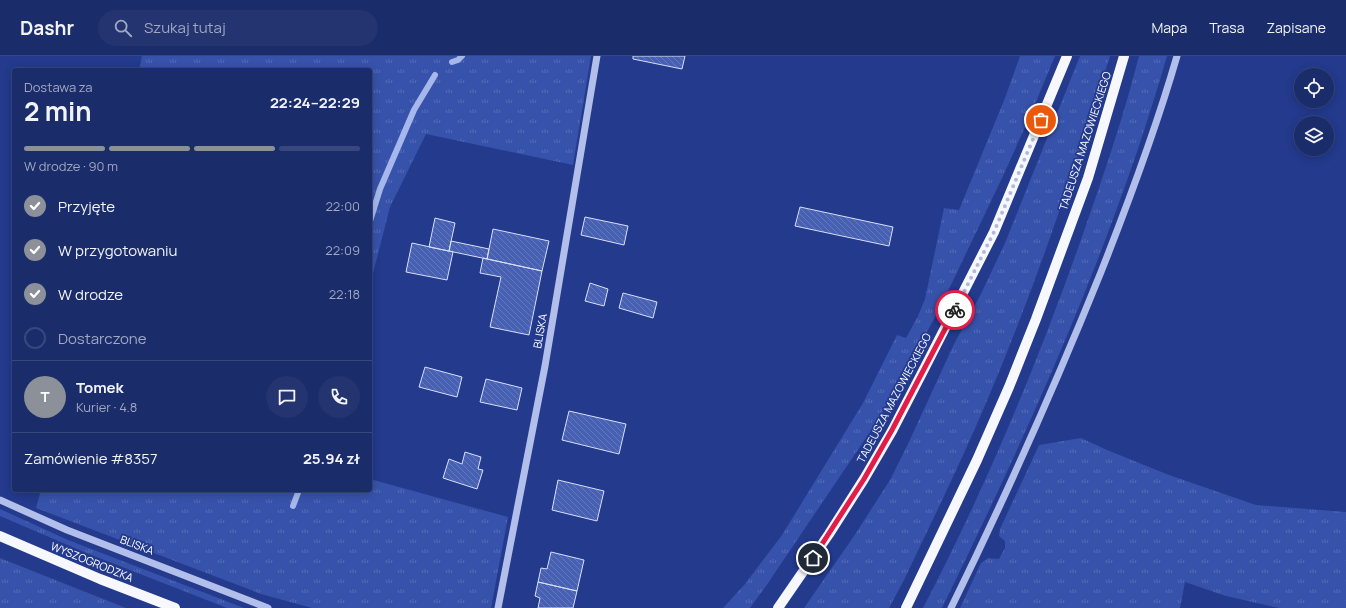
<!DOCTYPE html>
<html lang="pl">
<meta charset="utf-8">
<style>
body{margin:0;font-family:Manrope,sans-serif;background:#233470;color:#f1f3f6;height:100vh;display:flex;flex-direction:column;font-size:15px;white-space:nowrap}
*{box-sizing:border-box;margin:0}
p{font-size:13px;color:#9fa7c1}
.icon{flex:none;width:22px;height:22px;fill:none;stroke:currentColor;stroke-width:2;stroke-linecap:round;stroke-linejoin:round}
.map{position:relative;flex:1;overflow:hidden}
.panel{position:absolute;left:12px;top:12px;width:360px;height:424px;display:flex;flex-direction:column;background:#1a2c6a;border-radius:4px;box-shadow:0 2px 10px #0003,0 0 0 1px #38487e}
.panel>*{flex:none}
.controls{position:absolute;left:1294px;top:12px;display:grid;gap:8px}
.controls a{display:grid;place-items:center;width:40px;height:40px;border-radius:50%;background:#1a2c6a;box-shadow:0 2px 10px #0003,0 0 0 1px #38487e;font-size:20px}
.pin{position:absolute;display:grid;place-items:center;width:34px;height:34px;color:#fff;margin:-17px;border:2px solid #fff;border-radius:50%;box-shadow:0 1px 4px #0007}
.courier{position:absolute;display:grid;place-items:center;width:40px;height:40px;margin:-20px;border:3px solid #e11d48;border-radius:50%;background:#fff;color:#222;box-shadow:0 1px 5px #0007}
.summary em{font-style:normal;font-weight:700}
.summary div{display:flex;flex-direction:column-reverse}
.summary{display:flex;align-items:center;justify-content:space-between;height:68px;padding:0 12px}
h1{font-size:26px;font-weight:700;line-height:30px}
.bar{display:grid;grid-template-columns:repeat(4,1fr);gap:6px 4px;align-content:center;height:48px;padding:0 12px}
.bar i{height:5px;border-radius:3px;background:#38487e}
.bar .on{background:#8c9099}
.bar p{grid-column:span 4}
.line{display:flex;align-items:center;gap:10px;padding:0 12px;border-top:1px solid #38487e}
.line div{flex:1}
.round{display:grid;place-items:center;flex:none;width:42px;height:42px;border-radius:21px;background:#233470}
ol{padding:0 12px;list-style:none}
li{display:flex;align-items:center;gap:12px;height:44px}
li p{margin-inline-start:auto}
li .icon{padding:4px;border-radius:50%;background:#8c9099;color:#fff;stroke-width:4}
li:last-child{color:#9fa7c1}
li i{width:22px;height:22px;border:2px solid #38487e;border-radius:50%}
header{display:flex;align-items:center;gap:24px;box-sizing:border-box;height:56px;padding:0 20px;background:#1a2c6a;border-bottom:1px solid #38487e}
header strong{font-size:19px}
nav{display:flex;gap:22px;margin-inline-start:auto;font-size:14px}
.search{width:280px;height:36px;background:#233470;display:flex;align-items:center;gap:10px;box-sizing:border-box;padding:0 14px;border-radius:22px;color:#9fa7c1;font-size:15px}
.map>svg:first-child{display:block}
.grass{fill:url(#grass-tufts)}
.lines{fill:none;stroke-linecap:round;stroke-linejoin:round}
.stream{stroke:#a6b7ec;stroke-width:6}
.building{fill:url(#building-back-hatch);stroke:#d7dff8}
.minor{stroke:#b2bfeb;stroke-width:7}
.major{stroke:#f6f8fe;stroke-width:10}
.done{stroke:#b2bad7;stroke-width:4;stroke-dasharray:0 7.2}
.route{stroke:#e11d48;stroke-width:5}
.labels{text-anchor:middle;stroke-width:3.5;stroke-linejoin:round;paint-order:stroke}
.street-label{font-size:11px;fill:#fff;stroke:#233a8d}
</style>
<header>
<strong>Dashr</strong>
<div class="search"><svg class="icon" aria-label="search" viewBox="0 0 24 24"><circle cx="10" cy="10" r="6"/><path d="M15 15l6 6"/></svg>Szukaj tutaj</div>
<nav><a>Mapa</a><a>Trasa</a><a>Zapisane</a></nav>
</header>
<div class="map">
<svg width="1346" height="552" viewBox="0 0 1346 552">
<defs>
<pattern id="grass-tufts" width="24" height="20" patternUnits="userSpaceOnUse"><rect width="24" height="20" fill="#3752aa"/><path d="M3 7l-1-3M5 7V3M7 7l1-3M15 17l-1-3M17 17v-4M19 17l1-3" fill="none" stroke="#556cb7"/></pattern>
<pattern id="building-back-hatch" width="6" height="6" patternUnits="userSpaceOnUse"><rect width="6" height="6" fill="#4760b2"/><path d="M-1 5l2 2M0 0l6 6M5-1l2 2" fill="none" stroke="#6378be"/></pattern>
</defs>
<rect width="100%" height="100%" fill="#233a8d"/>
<path class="grass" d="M142 0H591L573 109 426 78 390 151 370 229V14H139Z
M1020 0H1055L1030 60 1003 120 939 254 908 310 878 364 766 530 750 552H723L745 528 782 479 863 347 897 279 906 282 918 260 925 243 944 152 959 154 1005 42Z
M1080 0H1110C1074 115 1036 229 989 340 963 402 933 463 904 524L889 552H804L854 480 890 424 907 390 954 288 981 238 1005 187Z
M1139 0H1167C1112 191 1029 374 942 552H923C986 431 1039 304 1084 175 1104 118 1124 59 1139 0Z
M1081 382 1107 394 1169 419 1256 449 1346 456V552H1279L1226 540 1185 526 1180 552H960L981 507 988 502 999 503 1005 492V485L999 480 1000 473 1039 389Z
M370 423 508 461 491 552H312L261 538 36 452 41 434H370Z
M0 453 68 484 244 552H227L84 496 0 460Z
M0 502 5 504 126 552H0Z"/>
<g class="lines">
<path class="stream" d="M452 6 458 4 462 0
M370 165 380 133 414 54 435 19
M293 450 299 434"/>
</g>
<path class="building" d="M633 0H685L682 13 633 3Z
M800 151 893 171 889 190 795 170Z
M585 161 628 170 624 189 581 179Z
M435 162 455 167 449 195 429 191Z
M493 173 549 185 542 215 487 203Z
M451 185 489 193 487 203 449 195Z
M412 187 453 196 447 224 406 216Z
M483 202 542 215 529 279 490 271 501 221 480 217Z
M590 227 608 233 604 250 585 245Z
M623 237 657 246 653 262 619 252Z
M425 311 462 321 457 341 419 331Z
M486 323 522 332 517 354 480 346Z
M569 355 626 368 619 398 562 384Z
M465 396 481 401 478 413 483 414 477 433 443 422 449 403 462 408Z
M558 424 604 435 597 465 552 454Z
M551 496 584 504 577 535 538 526 541 512 547 513Z
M538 526 577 535 573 552H538L540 542 535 540Z"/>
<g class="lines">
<path class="minor" d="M0 444 67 474 268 552
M498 552 545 310 597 0
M951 552C1005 442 1055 330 1101 216 1129 145 1156 73 1177 0"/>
<path class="major" d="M0 480 100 523 175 552
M778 552 829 478 864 423 892 375 921 319 994 176 1067 0
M906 552 977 404 1009 331 1036 263 1088 122 1124 0"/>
</g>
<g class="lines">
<path class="done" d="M955 254 994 176 1041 64"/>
<path class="route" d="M813 502 864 423 892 374 955 254"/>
</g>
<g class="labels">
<g class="street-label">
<text transform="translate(1085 85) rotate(-72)" y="4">TADEUSZA MAZOWIECKIEGO</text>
<text transform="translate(540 275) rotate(-80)" y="4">BLISKA</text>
<text transform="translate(894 342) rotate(-62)" y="4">TADEUSZA MAZOWIECKIEGO</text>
<text transform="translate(137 489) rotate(21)" y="4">BLISKA</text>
<text transform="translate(92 506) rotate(22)" y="4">WYSZOGRODZKA</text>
</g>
</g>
</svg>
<div class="controls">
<a><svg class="icon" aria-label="locate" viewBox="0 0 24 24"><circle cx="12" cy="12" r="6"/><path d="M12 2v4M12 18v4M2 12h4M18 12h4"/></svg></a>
<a><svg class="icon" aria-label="layers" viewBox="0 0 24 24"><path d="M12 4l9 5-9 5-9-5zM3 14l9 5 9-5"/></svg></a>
</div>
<div class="pin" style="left:1041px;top:64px;background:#ea580c"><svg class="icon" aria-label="bag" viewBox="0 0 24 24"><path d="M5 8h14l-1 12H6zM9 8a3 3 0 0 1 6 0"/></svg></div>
<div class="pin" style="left:813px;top:502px;background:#1f2937"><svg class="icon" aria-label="home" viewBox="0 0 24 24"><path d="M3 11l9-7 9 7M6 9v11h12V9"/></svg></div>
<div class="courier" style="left:955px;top:254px"><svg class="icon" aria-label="bike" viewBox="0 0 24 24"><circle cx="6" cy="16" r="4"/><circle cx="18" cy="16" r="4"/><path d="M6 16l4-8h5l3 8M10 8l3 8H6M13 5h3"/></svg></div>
<section class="panel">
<div class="summary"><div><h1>2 min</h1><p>Dostawa za</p></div><em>22:24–22:29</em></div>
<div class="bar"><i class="on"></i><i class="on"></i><i class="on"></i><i></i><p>W drodze · 90 m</p></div>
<ol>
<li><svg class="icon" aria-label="check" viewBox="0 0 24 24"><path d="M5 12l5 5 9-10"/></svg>Przyjęte<p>22:00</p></li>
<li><svg class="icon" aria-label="check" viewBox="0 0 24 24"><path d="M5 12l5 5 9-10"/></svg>W przygotowaniu<p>22:09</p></li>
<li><svg class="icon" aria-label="check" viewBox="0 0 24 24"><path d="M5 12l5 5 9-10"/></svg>W drodze<p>22:18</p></li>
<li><i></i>Dostarczone</li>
</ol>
<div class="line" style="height:72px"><b class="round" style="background:#8c9099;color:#fff">T</b><div><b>Tomek</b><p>Kurier · 4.8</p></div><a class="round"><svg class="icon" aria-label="chat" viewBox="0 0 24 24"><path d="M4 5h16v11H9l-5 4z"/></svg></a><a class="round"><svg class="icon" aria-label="phone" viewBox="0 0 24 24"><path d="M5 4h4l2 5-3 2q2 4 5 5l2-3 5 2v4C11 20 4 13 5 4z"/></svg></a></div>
<div class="line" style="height:52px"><div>Zamówienie #8357</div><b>25.94 zł</b></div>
</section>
</div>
